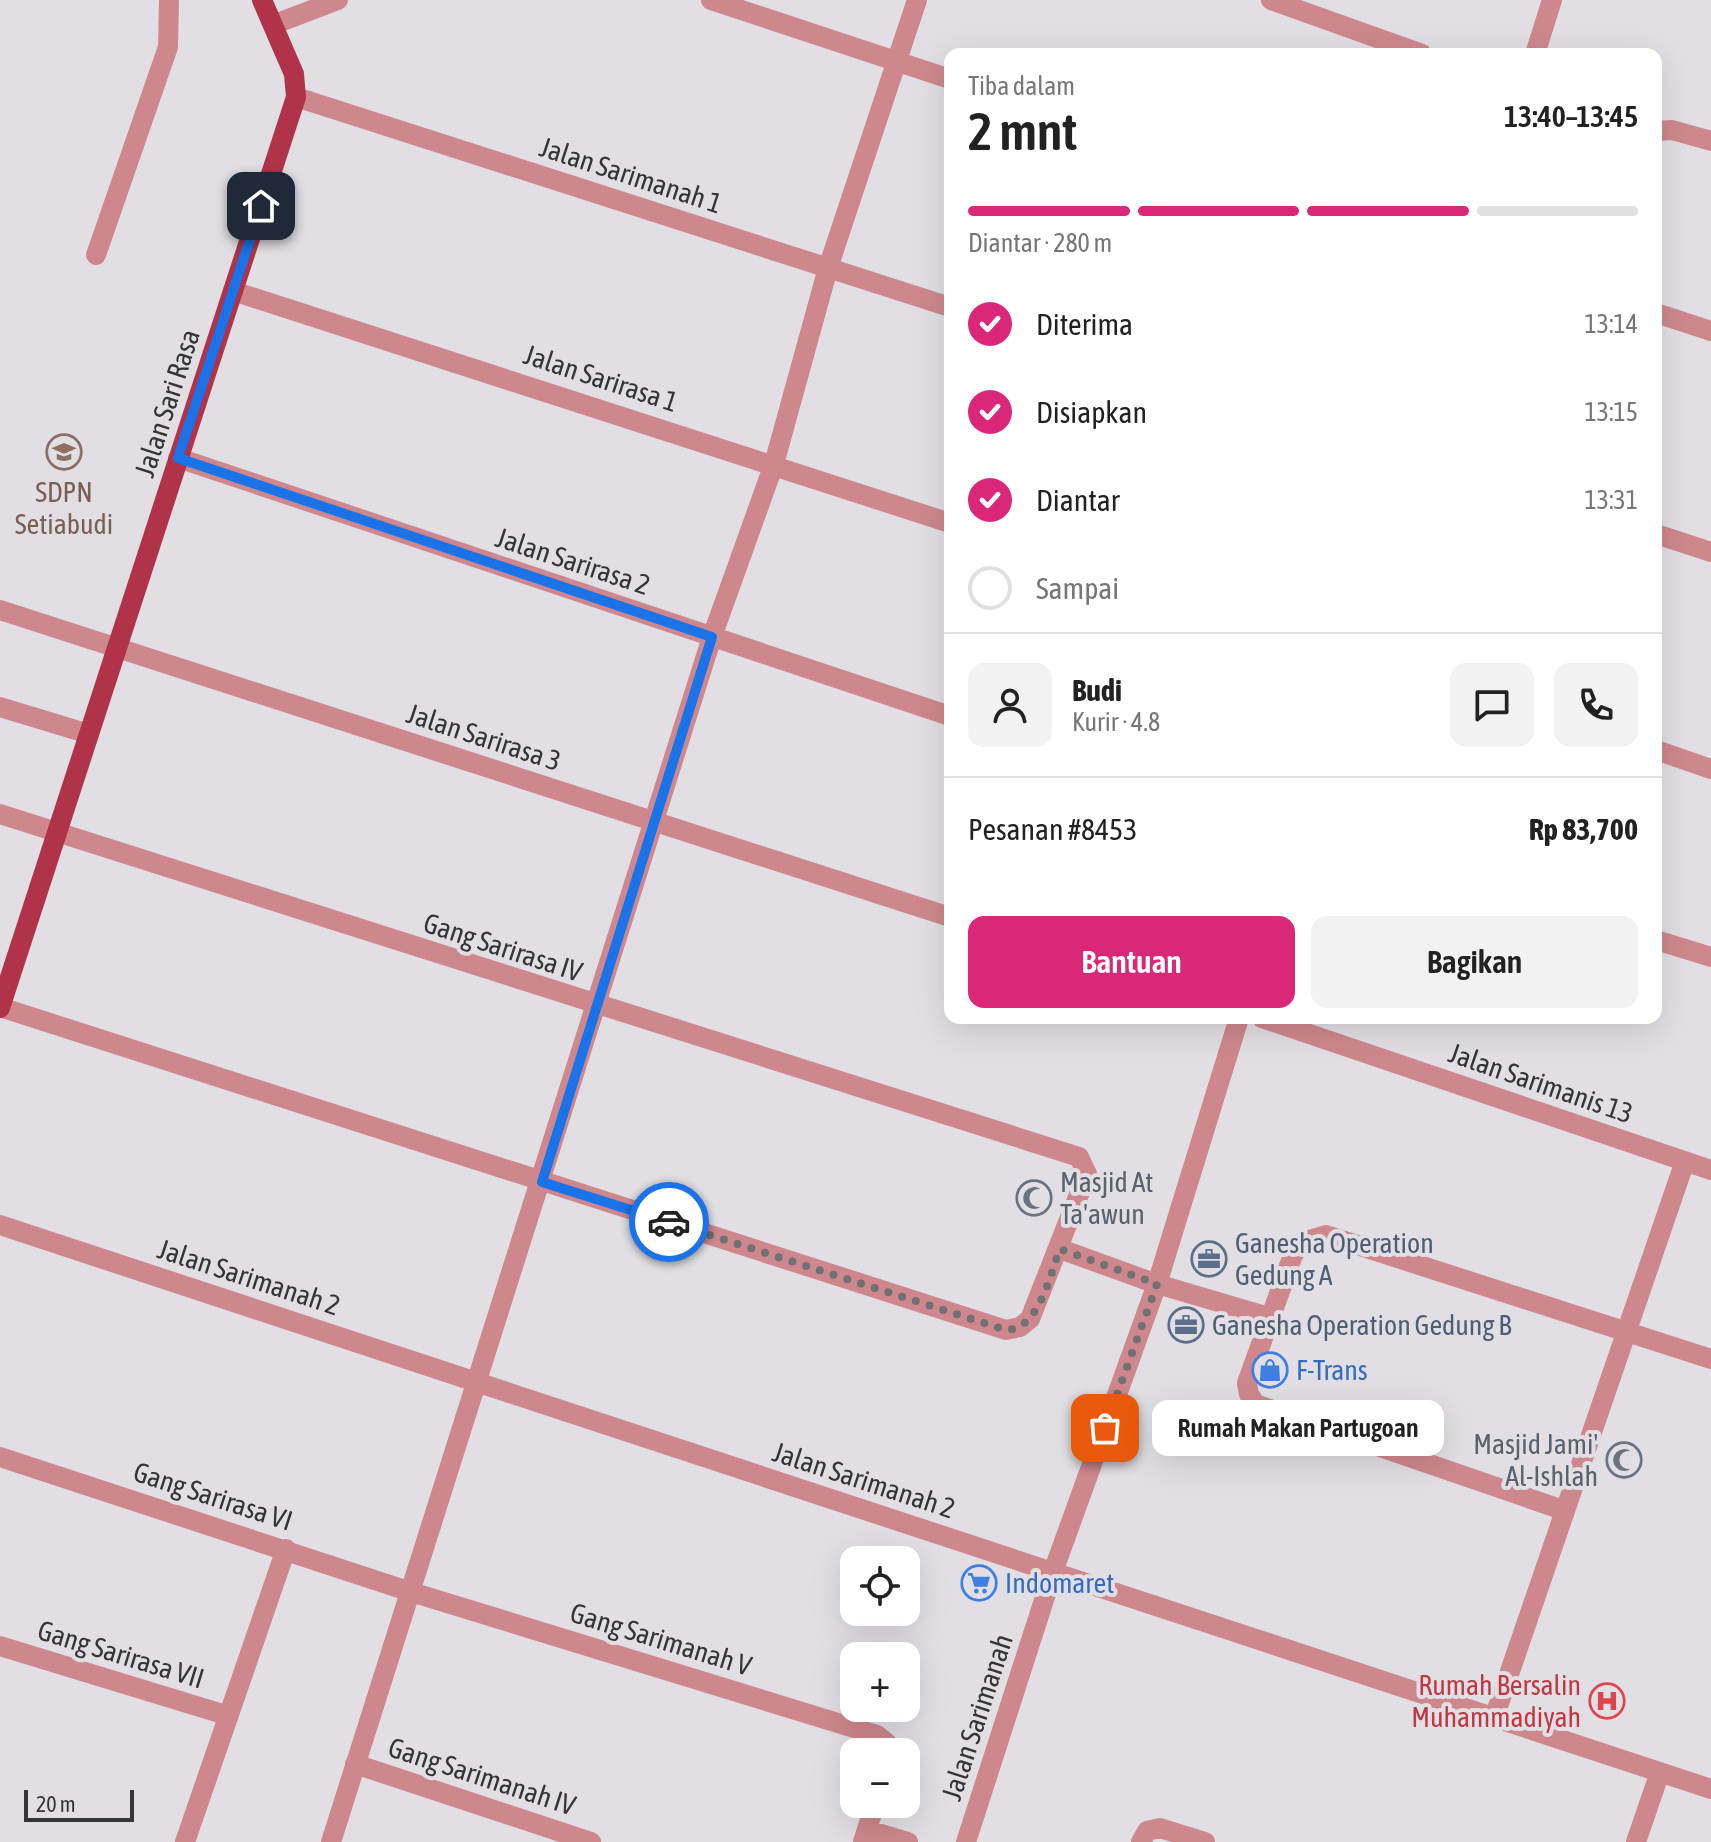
<!DOCTYPE html>
<html lang="id">
<meta charset="utf-8">
<style>
body{margin:0;font-family:"Asap Condensed",sans-serif;background:#f2f2f2;color:#222;height:100vh;display:flex;flex-direction:column;font-size:30px;white-space:nowrap}
*{box-sizing:border-box;margin:0}
p{font-size:26px;color:#767676}
.icon{flex:none;width:44px;height:44px;fill:none;stroke:currentColor;stroke-width:2;stroke-linecap:round;stroke-linejoin:round}
.map{position:relative;flex:1;overflow:hidden}
.drawer{position:absolute;left:944px;top:48px;width:718px;height:976px;display:flex;flex-direction:column;background:#fff;border-radius:16px;box-shadow:0 8px 32px #0002}
.drawer>*{flex:none}
.controls{position:absolute;left:840px;top:1546px;display:grid;gap:16px}
.controls a{display:grid;place-items:center;width:80px;height:80px;border-radius:16px;background:#fff;box-shadow:0 8px 32px #0002;font-size:40px}
.scale{position:absolute;left:24px;bottom:20px;width:110px;box-sizing:border-box;padding-left:8px;border:4px solid #353536;border-top:0;font-size:22px;line-height:28px;white-space:nowrap;color:#353536;-webkit-text-stroke:6px #e1dfe3;paint-order:stroke}
.pin{position:absolute;display:grid;place-items:center;width:68px;height:68px;color:#fff;margin:-34px;border-radius:16px;box-shadow:0 4px 12px #0006}
.courier{position:absolute;display:grid;place-items:center;width:80px;height:80px;margin:-40px;border:6px solid #1a73e8;border-radius:50%;background:#fff;color:#222;box-shadow:0 2px 10px #0007}
.bubble{position:absolute;height:56px;border-radius:16px;background:#fff;box-shadow:0 8px 32px #0002;font-size:26px;font-weight:600;line-height:56px;text-align:center}
.head em{font-style:normal;font-weight:600}
.head div{display:flex;flex-direction:column-reverse}
.head{display:flex;align-items:center;justify-content:space-between;height:136px;padding:0 24px}
h1{font-size:52px;font-weight:600;line-height:60px}
.bar{display:grid;grid-template-columns:repeat(4,1fr);gap:12px 8px;align-content:center;height:96px;padding:0 24px}
.bar i{height:10px;border-radius:6px;background:#e0e0e0}
.bar .active{background:#db2777}
.bar p{grid-column:span 4}
.line{display:flex;align-items:center;gap:20px;padding:0 24px;border-top:2px solid #e0e0e0}
.line div{flex:1}
.round{display:grid;place-items:center;flex:none;width:84px;height:84px;border-radius:16px;background:#f2f2f2}
ol{padding:0 24px;list-style:none}
li{display:flex;align-items:center;gap:24px;height:88px}
li p{margin-inline-start:auto}
li .icon{padding:8px;border-radius:50%;background:#db2777;color:#fff;stroke-width:4}
li:last-child{color:#767676}
li i{width:44px;height:44px;border:4px solid #e0e0e0;border-radius:50%}
.primary-button{display:flex;gap:16px;margin-top:auto;padding:16px 24px}
.primary-button a{flex:1;height:92px;border-radius:16px;background:#db2777;color:#fff;font-size:32px;font-weight:600;line-height:92px;text-align:center}
.primary-button a+a{background:#f2f2f2;color:#222}
.map>svg:first-child{display:block}
.lines{fill:none;stroke-linecap:round;stroke-linejoin:round}
.minor{stroke:#ce888d;stroke-width:20}
.major{stroke:#b03349;stroke-width:20}
.done{stroke:#717073;stroke-width:8;stroke-dasharray:0 14.4}
.route{stroke:#1a73e8;stroke-width:10}
.labels{text-anchor:middle;stroke-width:8;stroke-linejoin:round;paint-order:stroke}
.street-label{font-size:28px;fill:#353536;stroke:#e1dfe3}
.education-label{font-size:28px;fill:#785e54;stroke:#e1dfe3}
.worship-label{font-size:28px;fill:#5b616d;stroke:#e1dfe3;text-anchor:start}
.service-label{font-size:28px;fill:#4e5e75;stroke:#e1dfe3;text-anchor:start}
.shop-label{font-size:28px;fill:#366cbe;stroke:#e1dfe3;text-anchor:start}
.health-label{font-size:28px;fill:#be3a42;stroke:#e1dfe3;text-anchor:end}
</style>
<div class="map">
<svg width="1711" height="1842" viewBox="0 0 1711 1842">
<rect width="100%" height="100%" fill="#e1dfe3"/>
<g class="lines">
<path class="minor" d="M711 0 950 79
M1271 0 1422 54
M275 24 338 0
M1535 54 1552 0
M296 97 950 307
M1656 131 1672 130 1711 141
M96 255 168 47 169 0
M233 291 950 523
M1656 313 1711 331
M178 458 950 716
M1656 534 1711 552
M0 610 950 917
M0 707 89 734
M1656 750 1711 769
M0 814 1079 1157 1087 1174 1030 1319 1020 1327 1006 1330 0 1007
M1656 940 1711 957
M1262 1018 1711 1170
M0 1225 1711 1789
M1060 1249 1157 1284 1269 1317
M0 1457 408 1591 877 1735 887 1743 888 1752
M1563 1510 1255 1404 1249 1394 1247 1383 1293 1255 1302 1242 1326 1235 1711 1359
M0 1646 226 1715
M1494 1718 1685 1161
M355 1764 591 1842
M868 1830 908 1842
M185 1842 286 1549
M331 1842 712 637 774 464 828 268 917 0
M863 1842 875 1804
M966 1842 1053 1572 1157 1284 1239 1018
M1141 1842 1147 1831 1160 1828 1205 1842
M1636 1842 1660 1772"/>
<path class="major" d="M0 1008 296 97 294 74 262 0"/>
</g>
<g class="lines">
<path class="done" d="M669 1222 1006 1330C1039 1330 1050 1274 1060 1249L1157 1284 1105 1428"/>
<path class="route" d="M261 206 178 458 712 637 542 1182 669 1222"/>
</g>
<defs>
<symbol id="school-ring" viewBox="-11 -11 22 22"><circle r="9.5" fill="#e1dfe3" stroke="#8d6e63" stroke-width="1.5"/><path d="M0-5L7-2L0 1L-7-2ZM-4 1L0 2.5L4 1V4Q0 6-4 4Z" fill="#8d6e63"/></symbol>
<symbol id="mosque-ring" viewBox="-11 -11 22 22"><circle r="9.5" fill="#e1dfe3" stroke="#6b7280" stroke-width="1.5"/><path d="M3.5-4.9A6 6 0 1 0 3.5 4.9A5 5 0 1 1 3.5-4.9Z" fill="#6b7280"/></symbol>
<symbol id="office-ring" viewBox="-11 -11 22 22"><circle r="9.5" fill="#e1dfe3" stroke="#5c6f8a" stroke-width="1.5"/><path d="M-6-3h4V-5.5h4V-3h4V5H-6ZM-1-4.5V-3h2v-1.5ZM-6 0V1H6V0Z" fill="#5c6f8a"/></symbol>
<symbol id="shop-ring" viewBox="-11 -11 22 22"><circle r="9.5" fill="#e1dfe3" stroke="#3f7fe0" stroke-width="1.5"/><path d="M-5-2.5h2.3a2.7 3.5 0 0 1 5.4 0H5L5.5 6h-11ZM-1.5-2.5h3a1.5 2.3 0 0 0-3 0Z" fill="#3f7fe0"/></symbol>
<symbol id="supermarket-ring" viewBox="-11 -11 22 22"><circle r="9.5" fill="#e1dfe3" stroke="#3f7fe0" stroke-width="1.5"/><path d="M-6-5.5h2.5l.6 2H6L4.5 2H-2.5L-4.4-4H-6ZM-1.5 3.2a1.3 1.3 0 1 0 .1 0ZM3 3.2a1.3 1.3 0 1 0 .1 0Z" fill="#3f7fe0"/></symbol>
<symbol id="hospital-ring" viewBox="-11 -11 22 22"><circle r="9.5" fill="#e1dfe3" stroke="#e0444e" stroke-width="1.5"/><path d="M-5-5h3v3.5h4V-5h3V5h-3V1.5h-4V5h-3Z" fill="#e0444e"/></symbol>
</defs>
<g fill-rule="evenodd">
<use href="#school-ring" x="44" y="432" width="40" height="40"/>
<use href="#mosque-ring" x="1014" y="1178" width="40" height="40"/>
<use href="#office-ring" x="1189" y="1239" width="40" height="40"/>
<use href="#office-ring" x="1166" y="1305" width="40" height="40"/>
<use href="#shop-ring" x="1250" y="1350" width="40" height="40"/>
<use href="#mosque-ring" x="1604" y="1440" width="40" height="40"/>
<use href="#supermarket-ring" x="959" y="1563" width="40" height="40"/>
<use href="#hospital-ring" x="1587" y="1681" width="40" height="40"/>
</g>
<g class="labels">
<g class="street-label">
<text transform="translate(631 175) rotate(18)" y="10">Jalan Sarimanah 1</text>
<text transform="translate(601 378) rotate(18)" y="10">Jalan Sarirasa 1</text>
<text transform="translate(167 403) rotate(-72)" y="10">Jalan Sari Rasa</text>
<text transform="translate(573 561) rotate(18)" y="10">Jalan Sarirasa 2</text>
<text transform="translate(484 737) rotate(18)" y="10">Jalan Sarirasa 3</text>
<text transform="translate(503 947) rotate(18)" y="10">Gang Sarirasa IV</text>
<text transform="translate(1541 1083) rotate(19)" y="10">Jalan Sarimanis 13</text>
<text transform="translate(249 1277) rotate(18)" y="10">Jalan Sarimanah 2</text>
<text transform="translate(864 1480) rotate(18)" y="10">Jalan Sarimanah 2</text>
<text transform="translate(213 1496) rotate(18)" y="10">Gang Sarirasa VI</text>
<text transform="translate(661 1639) rotate(17)" y="10">Gang Sarimanah V</text>
<text transform="translate(121 1654) rotate(17)" y="10">Gang Sarirasa VII</text>
<text transform="translate(977 1717) rotate(-72)" y="10">Jalan Sarimanah</text>
<text transform="translate(482 1776) rotate(18)" y="10">Gang Sarimanah IV</text>
</g>
<g class="education-label">
<text x="64" y="502">SDPN<tspan x="64" dy="32">Setiabudi</tspan></text>
</g>
<g class="worship-label">
<text x="1060" y="1192">Masjid At<tspan x="1060" dy="32">Ta'awun</tspan></text>
<text x="1598" y="1454" text-anchor="end">Masjid Jami'<tspan x="1598" dy="32">Al-Ishlah</tspan></text>
</g>
<g class="service-label">
<text x="1235" y="1253">Ganesha Operation<tspan x="1235" dy="32">Gedung A</tspan></text>
<text x="1212" y="1335">Ganesha Operation Gedung B</text>
</g>
<g class="shop-label">
<text x="1296" y="1380">F-Trans</text>
<text x="1005" y="1593">Indomaret</text>
</g>
<g class="health-label">
<text x="1581" y="1695">Rumah Bersalin<tspan x="1581" dy="32">Muhammadiyah</tspan></text>
</g>
</g>
</svg>
<div class="controls">
<a><svg class="icon" aria-label="locate" viewBox="0 0 24 24"><circle cx="12" cy="12" r="6"/><path d="M12 2v4M12 18v4M2 12h4M18 12h4"/></svg></a>
<a>+</a>
<a>−</a>
</div>
<div class="scale">20 m</div>
<div class="pin" style="left:1105px;top:1428px;background:#ea580c"><svg class="icon" aria-label="bag" viewBox="0 0 24 24"><path d="M5 8h14l-1 12H6zM9 8a3 3 0 0 1 6 0"/></svg></div>
<div class="pin" style="left:261px;top:206px;background:#1f2937"><svg class="icon" aria-label="home" viewBox="0 0 24 24"><path d="M3 11l9-7 9 7M6 9v11h12V9"/></svg></div>
<div class="courier" style="left:669px;top:1222px"><svg class="icon" aria-label="car" viewBox="0 0 24 24"><path d="M5 17H2v-5l4-1 3-4h7l3 4 3 1v5h-3M9 17h6M6 11h13"/><circle cx="7" cy="17" r="2"/><circle cx="17" cy="17" r="2"/></svg></div>
<div class="bubble" style="left:1152px;top:1400px;width:292px">Rumah Makan Partugoan</div>
<section class="drawer">
<div class="head"><div><h1>2 mnt</h1><p>Tiba dalam</p></div><em>13:40–13:45</em></div>
<div class="bar"><i class="active"></i><i class="active"></i><i class="active"></i><i></i><p>Diantar · 280 m</p></div>
<ol>
<li><svg class="icon" aria-label="check" viewBox="0 0 24 24"><path d="M5 12l5 5 9-10"/></svg>Diterima<p>13:14</p></li>
<li><svg class="icon" aria-label="check" viewBox="0 0 24 24"><path d="M5 12l5 5 9-10"/></svg>Disiapkan<p>13:15</p></li>
<li><svg class="icon" aria-label="check" viewBox="0 0 24 24"><path d="M5 12l5 5 9-10"/></svg>Diantar<p>13:31</p></li>
<li><i></i>Sampai</li>
</ol>
<div class="line" style="height:144px"><a class="round"><svg class="icon" aria-label="person" viewBox="0 0 24 24"><circle cx="12" cy="8" r="4"/><path d="M4 21q1-7 8-7t8 7"/></svg></a><div><b>Budi</b><p>Kurir · 4.8</p></div><a class="round"><svg class="icon" aria-label="chat" viewBox="0 0 24 24"><path d="M4 5h16v11H9l-5 4z"/></svg></a><a class="round"><svg class="icon" aria-label="phone" viewBox="0 0 24 24"><path d="M5 4h4l2 5-3 2q2 4 5 5l2-3 5 2v4C11 20 4 13 5 4z"/></svg></a></div>
<div class="line" style="height:104px"><div>Pesanan #8453</div><b>Rp 83,700</b></div>
<div class="primary-button"><a>Bantuan</a><a>Bagikan</a></div>
</section>
</div>
